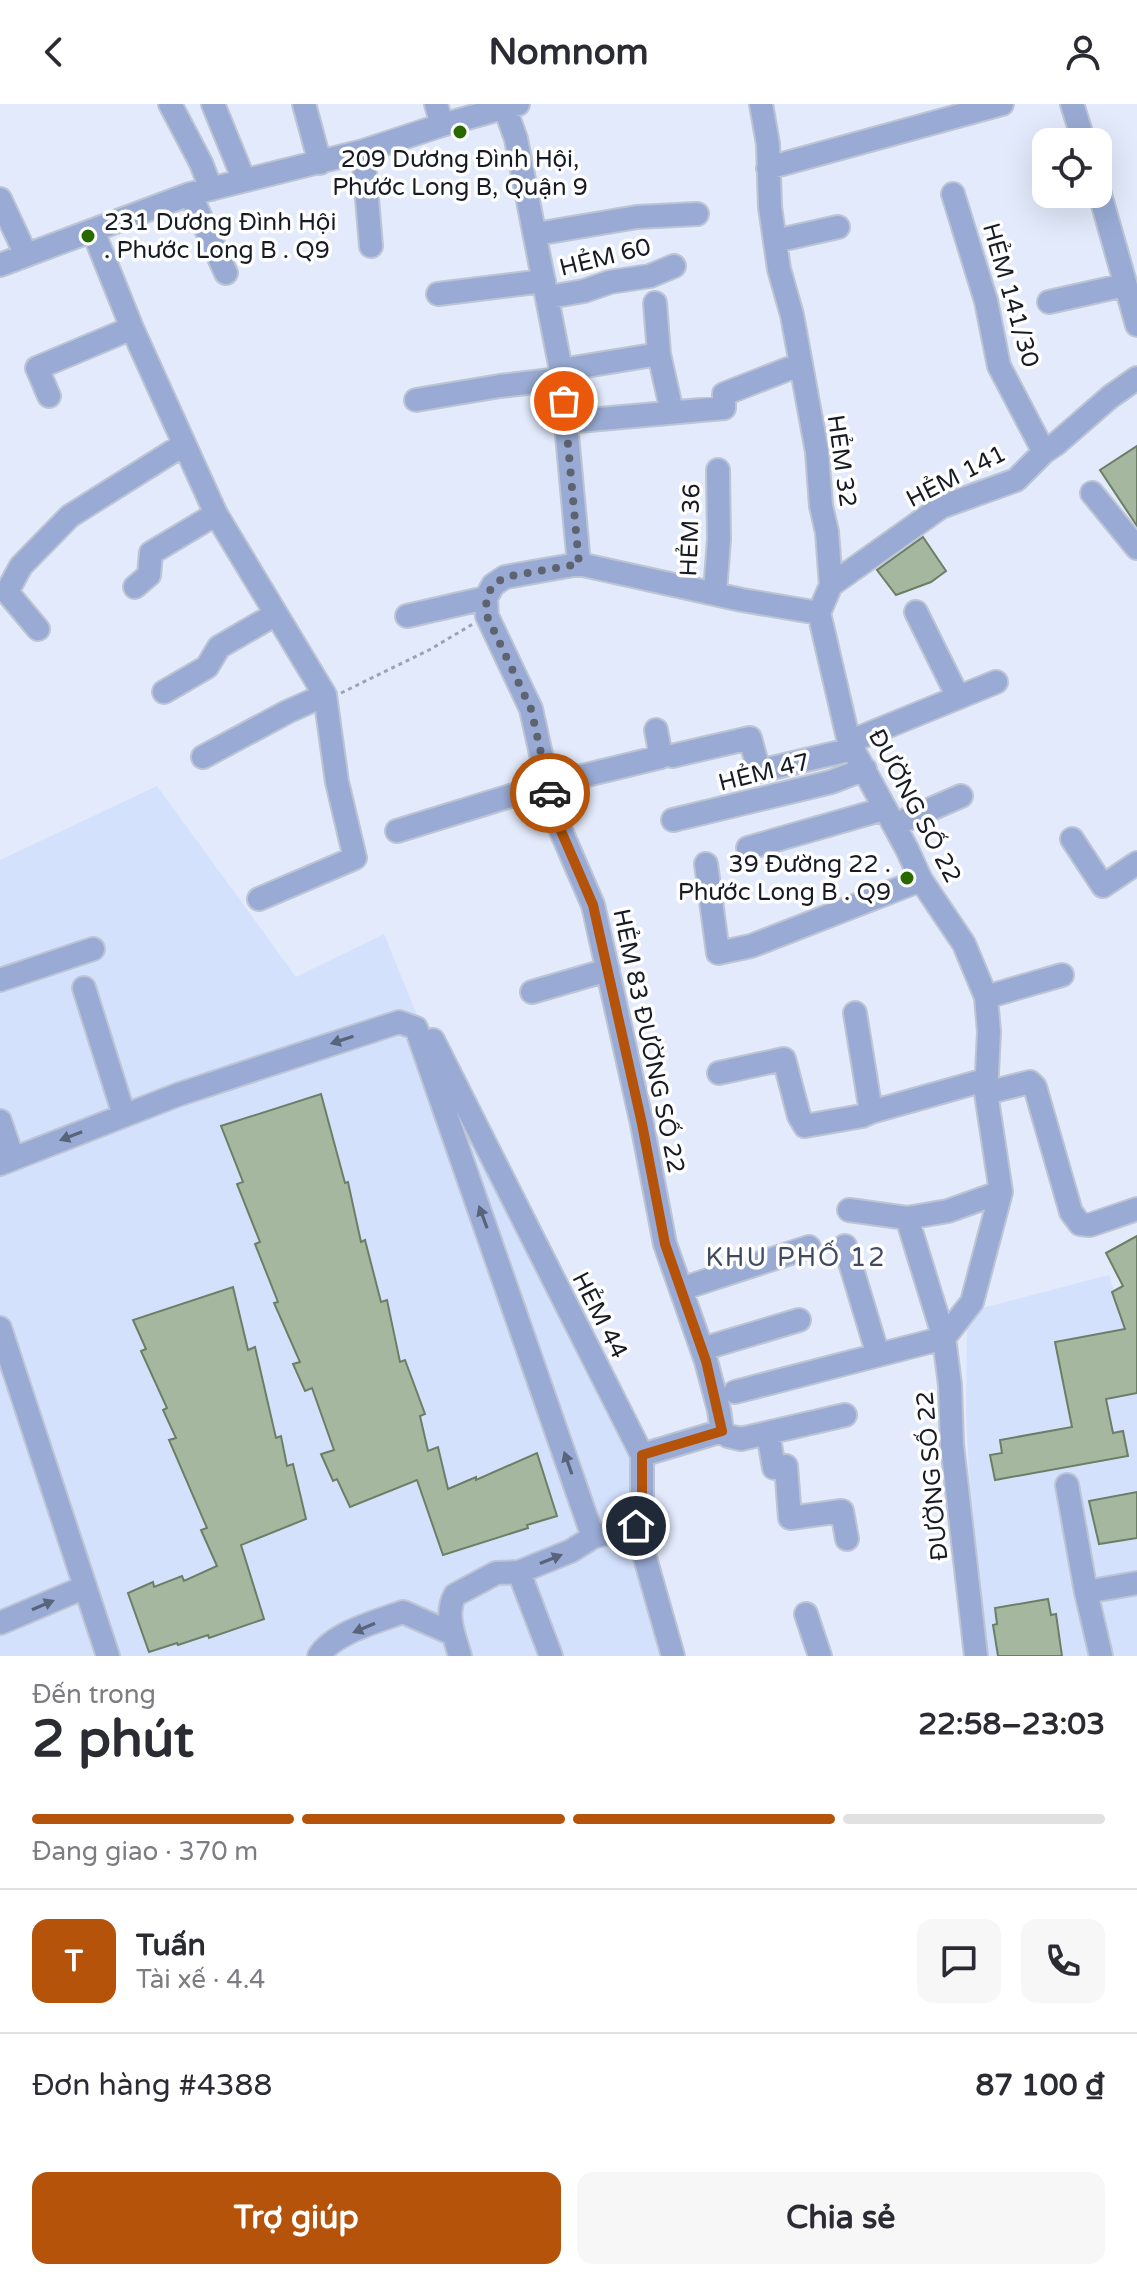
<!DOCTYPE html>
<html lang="vi">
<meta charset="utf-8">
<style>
body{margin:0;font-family:"Varela Round",sans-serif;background:#f7f7f7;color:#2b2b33;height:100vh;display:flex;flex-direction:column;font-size:30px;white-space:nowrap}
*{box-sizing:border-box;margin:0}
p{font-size:26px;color:#7c7c81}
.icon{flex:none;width:44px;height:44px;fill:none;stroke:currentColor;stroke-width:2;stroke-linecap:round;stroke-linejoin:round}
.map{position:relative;height:1552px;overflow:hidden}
.drawer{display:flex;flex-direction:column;background:#fff;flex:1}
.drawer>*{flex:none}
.tools{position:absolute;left:1032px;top:24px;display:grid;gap:16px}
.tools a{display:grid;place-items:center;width:80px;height:80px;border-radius:16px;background:#fff;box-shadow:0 8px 32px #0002;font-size:40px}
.pin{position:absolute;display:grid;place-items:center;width:68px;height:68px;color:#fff;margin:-34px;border:4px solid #fff;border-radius:50%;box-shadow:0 2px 8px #0007}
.courier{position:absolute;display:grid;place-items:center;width:80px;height:80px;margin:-40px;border:6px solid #b45309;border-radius:50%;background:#fff;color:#222;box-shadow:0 2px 10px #0007}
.overview em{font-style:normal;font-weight:700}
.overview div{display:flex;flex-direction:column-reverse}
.overview{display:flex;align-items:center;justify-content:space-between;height:136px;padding:0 32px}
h1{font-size:52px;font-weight:700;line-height:60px}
.bar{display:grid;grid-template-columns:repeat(4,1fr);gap:12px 8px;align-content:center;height:96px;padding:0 32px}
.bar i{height:10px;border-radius:6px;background:#e1e1e2}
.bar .selected{background:#b45309}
.bar p{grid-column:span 4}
.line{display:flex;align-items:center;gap:20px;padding:0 32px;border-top:2px solid #e1e1e2}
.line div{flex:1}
.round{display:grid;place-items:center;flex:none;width:84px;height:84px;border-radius:16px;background:#f7f7f7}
.primary-button{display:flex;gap:16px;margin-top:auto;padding:16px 32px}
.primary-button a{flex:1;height:92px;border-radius:16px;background:#b45309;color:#fff;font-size:32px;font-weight:700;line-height:92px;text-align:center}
.primary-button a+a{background:#f7f7f7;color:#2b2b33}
header{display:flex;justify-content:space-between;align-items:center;height:104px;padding:0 32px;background:#fff;font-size:36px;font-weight:700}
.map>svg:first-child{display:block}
.built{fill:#d4e1fd}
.building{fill:#a5b89f;stroke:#6d7e66;stroke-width:2}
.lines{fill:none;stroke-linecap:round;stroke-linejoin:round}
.minor-casing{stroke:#bdc5d4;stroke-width:26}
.path{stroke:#9ca3b1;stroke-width:3;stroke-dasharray:4 4;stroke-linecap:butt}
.minor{stroke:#99abd4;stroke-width:22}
.oneway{fill:#58637c}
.done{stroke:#5e6370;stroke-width:8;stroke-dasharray:0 14.4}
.route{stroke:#b45309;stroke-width:10}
.poi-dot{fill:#286a00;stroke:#fff;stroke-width:3}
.labels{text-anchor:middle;stroke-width:7;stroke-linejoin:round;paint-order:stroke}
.poi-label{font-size:24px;fill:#171b25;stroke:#fff}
.street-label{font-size:24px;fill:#171b25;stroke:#fff}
.neighbourhood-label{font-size:26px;letter-spacing:2px;fill:#404a62;stroke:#fff}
</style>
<header><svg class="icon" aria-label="back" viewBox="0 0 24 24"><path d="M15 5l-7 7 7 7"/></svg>Nomnom<svg class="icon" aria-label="person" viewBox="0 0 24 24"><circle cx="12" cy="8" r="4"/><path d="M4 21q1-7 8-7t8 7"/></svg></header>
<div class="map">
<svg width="1137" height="1552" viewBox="0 0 1137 1552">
<rect width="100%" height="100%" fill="#e2eafb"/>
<path class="built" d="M157 682 296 873 384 830 417 911 637 1347V1389L616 1407 627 1443 637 1451 666 1552H0V756Z
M1109 1171 1137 1262V1552H984L971 1410 966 1309 967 1221 975 1206Z"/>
<path class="building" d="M1137 342V422L1100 366Z
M923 433 946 467 931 478 896 491 877 466Z
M321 990 345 1079 348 1078 361 1138 365 1136 381 1198 387 1196 400 1258 405 1256 425 1310 420 1312 428 1347 438 1343 448 1385 476 1373V1376L537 1349 557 1412 527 1421 528 1424 443 1451 417 1376 350 1403 337 1375 333 1377 321 1350 334 1346 312 1284 305 1287 293 1260 300 1258 274 1199 278 1198 255 1140 260 1138 237 1080 243 1078 221 1022Z
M1137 1132V1289L1106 1295 1113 1329 1123 1327 1128 1352 995 1376 990 1351 1002 1349 1000 1336 1072 1323 1055 1238 1125 1225 1112 1188 1123 1182 1106 1149Z
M233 1183 248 1246 255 1243 276 1334 281 1332 287 1362 293 1360 306 1415 241 1441 264 1515 209 1534 208 1531 178 1541 177 1539 149 1548 128 1489 153 1478 154 1483 182 1472 184 1477 217 1462 201 1426 207 1424 169 1336 176 1334 163 1306 167 1304 141 1247 146 1245 133 1216Z
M1137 1388V1434L1099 1440 1089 1397Z
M1048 1495 1051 1511 1056 1510 1062 1552H998L993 1521 997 1520 995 1504Z"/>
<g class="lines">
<defs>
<path id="minor" d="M170 0 201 59 211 85
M213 0 244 76
M304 0 320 59
M436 0 442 21
M761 0 768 40 770 103 779 165 792 211 817 348 821 402 827 428 831 481 819 509
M1072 0 1084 38
M505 4 516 35 561 266 579 460 742 496 819 509
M363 47 371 142
M768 64 1002 0
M1098 83 1137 221
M190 90 226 169
M953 90 986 197 999 262 1044 348
M0 95 26 151
M93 127 132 224 216 410 325 591 337 678 355 754 259 795
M536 130 637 113 697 110
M775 137 838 123
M0 161 190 90 363 47 442 21 518 0
M438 190 544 177
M549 193 584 187 610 178 650 172 674 162
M1049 198 1125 181
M655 199 659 250 672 308
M561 266 659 250
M49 292 37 264 132 224
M416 296 500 282 561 275
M566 318 724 304V290L801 260
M1092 389 1137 444
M579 460 505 473 493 481 486 494 487 512 531 605 555 713 593 801 642 1020 665 1140 706 1257 719 1306 722 1327 642 1351
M831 481 941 403 1016 376 1044 348 1056 340 1110 293 1137 274
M135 483 149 471 151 449 216 410
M715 488 719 435 718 366
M916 508 958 593
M819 509 849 638 907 745 921 776 964 840 986 893 989 928 986 989 1001 1088 972 1198 944 1234 950 1281 952 1341 976 1552
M407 512 486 494
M38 525 7 488 21 462 70 412 183 341
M164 588 207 563 219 543 276 510
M849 638 996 578
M672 652 750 634 759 667 853 645
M203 653 287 608 325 591
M673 716 831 678 865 665
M894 721 961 692
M397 727 549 680 661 653 656 626
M1072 735 1103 782 1137 759
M748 744 884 705
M706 760 718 849 751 842 921 776
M0 876 93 845
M84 884 124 1011
M532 888 608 866
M986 893 1062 871
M855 909 871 1008 985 976
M433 936 642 1351V1393L636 1422 673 1552
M719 969 784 955 799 1012 805 1022 862 1012 871 1008
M986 989 1030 978 1035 983 1071 1108 1080 1120 1090 1121 1137 1105
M0 1017 13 1055
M0 1060 177 991 399 918 416 924 593 1433
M849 1106 907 1114 948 1107 1001 1088
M845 1142 878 1251
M681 1185 809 1143
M0 1224 108 1552
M702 1245 799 1216
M735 1288 944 1234 907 1114
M722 1327 728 1332 741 1335 845 1311
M768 1329 774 1364 786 1362 790 1414 842 1407 847 1435
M1067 1381 1086 1488 1101 1552
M519 1468 551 1552
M1086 1488 1137 1479
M806 1510 820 1552
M0 1519 85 1483
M319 1552C333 1529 378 1517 403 1508L451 1529
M460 1552C455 1533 444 1511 455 1491L496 1469 519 1468 571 1447 593 1433 636 1422"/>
</defs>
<use href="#minor" class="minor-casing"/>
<path class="path" d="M341 589 429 546 473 520"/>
<use href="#minor" class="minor"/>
</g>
<defs><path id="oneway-solid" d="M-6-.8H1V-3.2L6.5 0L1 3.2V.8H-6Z" transform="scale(2)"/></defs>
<g class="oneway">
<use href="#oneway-solid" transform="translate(342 936) rotate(162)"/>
<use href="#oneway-solid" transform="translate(71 1032) rotate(159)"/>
<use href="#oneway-solid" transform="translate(483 1113) rotate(-110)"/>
<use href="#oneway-solid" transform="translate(568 1359) rotate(-109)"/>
<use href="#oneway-solid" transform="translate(551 1455) rotate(-22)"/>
<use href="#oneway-solid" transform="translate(43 1501) rotate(-23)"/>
<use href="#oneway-solid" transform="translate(364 1524) rotate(157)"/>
</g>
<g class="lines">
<path class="done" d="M550 689 531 605 487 512 486 494 493 481 505 473 579 460 564 297"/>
<path class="route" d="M550 689 555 713 593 801 642 1020 665 1140 706 1257 722 1327 642 1351V1393L636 1422"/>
</g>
<g class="poi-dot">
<circle cx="460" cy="28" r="8"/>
<circle cx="88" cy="132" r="8"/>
<circle cx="907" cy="774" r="8"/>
</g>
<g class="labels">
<g class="poi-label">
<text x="460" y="63">209 Dương Đình Hội,<tspan x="460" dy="28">Phước Long B, Quận 9</tspan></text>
<text x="104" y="126" text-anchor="start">231 Dương Đình Hội<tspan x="104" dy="28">. Phước Long B . Q9</tspan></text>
<text x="891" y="768" text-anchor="end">39 Đường 22 .<tspan x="891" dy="28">Phước Long B . Q9</tspan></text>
</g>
<g class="street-label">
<text transform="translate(605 153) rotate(-14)" y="8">HẺM 60</text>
<text transform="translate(1011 191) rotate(74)" y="8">HẺM 141/30</text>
<text transform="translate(842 357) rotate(82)" y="8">HẺM 32</text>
<text transform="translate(956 372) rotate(-27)" y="8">HẺM 141</text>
<text transform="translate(690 426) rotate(-88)" y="8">HẺM 36</text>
<text transform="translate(764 668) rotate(-14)" y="8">HẺM 47</text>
<text transform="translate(915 702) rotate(62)" y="8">ĐƯỜNG SỐ 22</text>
<text transform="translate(649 937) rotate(78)" y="8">HẺM 83 ĐƯỜNG SỐ 22</text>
<text transform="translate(600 1211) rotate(63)" y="8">HẺM 44</text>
<text transform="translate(932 1372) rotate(-95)" y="8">ĐƯỜNG SỐ 22</text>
</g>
<g class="neighbourhood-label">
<text x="796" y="1162">KHU PHỐ 12</text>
</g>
</g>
</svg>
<div class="tools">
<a><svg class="icon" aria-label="locate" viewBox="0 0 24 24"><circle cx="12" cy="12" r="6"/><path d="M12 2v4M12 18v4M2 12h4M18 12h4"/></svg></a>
</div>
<div class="pin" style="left:564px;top:297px;background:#ea580c"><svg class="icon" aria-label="bag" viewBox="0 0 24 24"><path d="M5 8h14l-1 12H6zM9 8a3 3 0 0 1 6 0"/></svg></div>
<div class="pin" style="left:636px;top:1422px;background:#1f2937"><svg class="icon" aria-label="home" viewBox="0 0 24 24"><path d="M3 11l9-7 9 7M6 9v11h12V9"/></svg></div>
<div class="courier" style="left:550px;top:689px"><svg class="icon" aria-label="car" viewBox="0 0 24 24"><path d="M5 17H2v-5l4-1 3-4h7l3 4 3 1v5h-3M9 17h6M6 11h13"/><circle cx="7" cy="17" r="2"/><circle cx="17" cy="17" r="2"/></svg></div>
</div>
<section class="drawer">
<div class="overview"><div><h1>2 phút</h1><p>Đến trong</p></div><em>22:58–23:03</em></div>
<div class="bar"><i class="selected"></i><i class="selected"></i><i class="selected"></i><i></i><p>Đang giao · 370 m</p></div>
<div class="line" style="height:144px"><b class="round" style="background:#b45309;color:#fff">T</b><div><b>Tuấn</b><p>Tài xế · 4.4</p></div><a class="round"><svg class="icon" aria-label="chat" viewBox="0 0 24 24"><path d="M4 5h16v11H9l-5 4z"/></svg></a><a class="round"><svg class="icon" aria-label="phone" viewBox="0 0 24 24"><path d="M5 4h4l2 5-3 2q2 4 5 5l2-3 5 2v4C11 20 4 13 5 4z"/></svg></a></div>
<div class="line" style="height:104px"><div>Đơn hàng #4388</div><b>87 100 ₫</b></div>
<div class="primary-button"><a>Trợ giúp</a><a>Chia sẻ</a></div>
</section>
